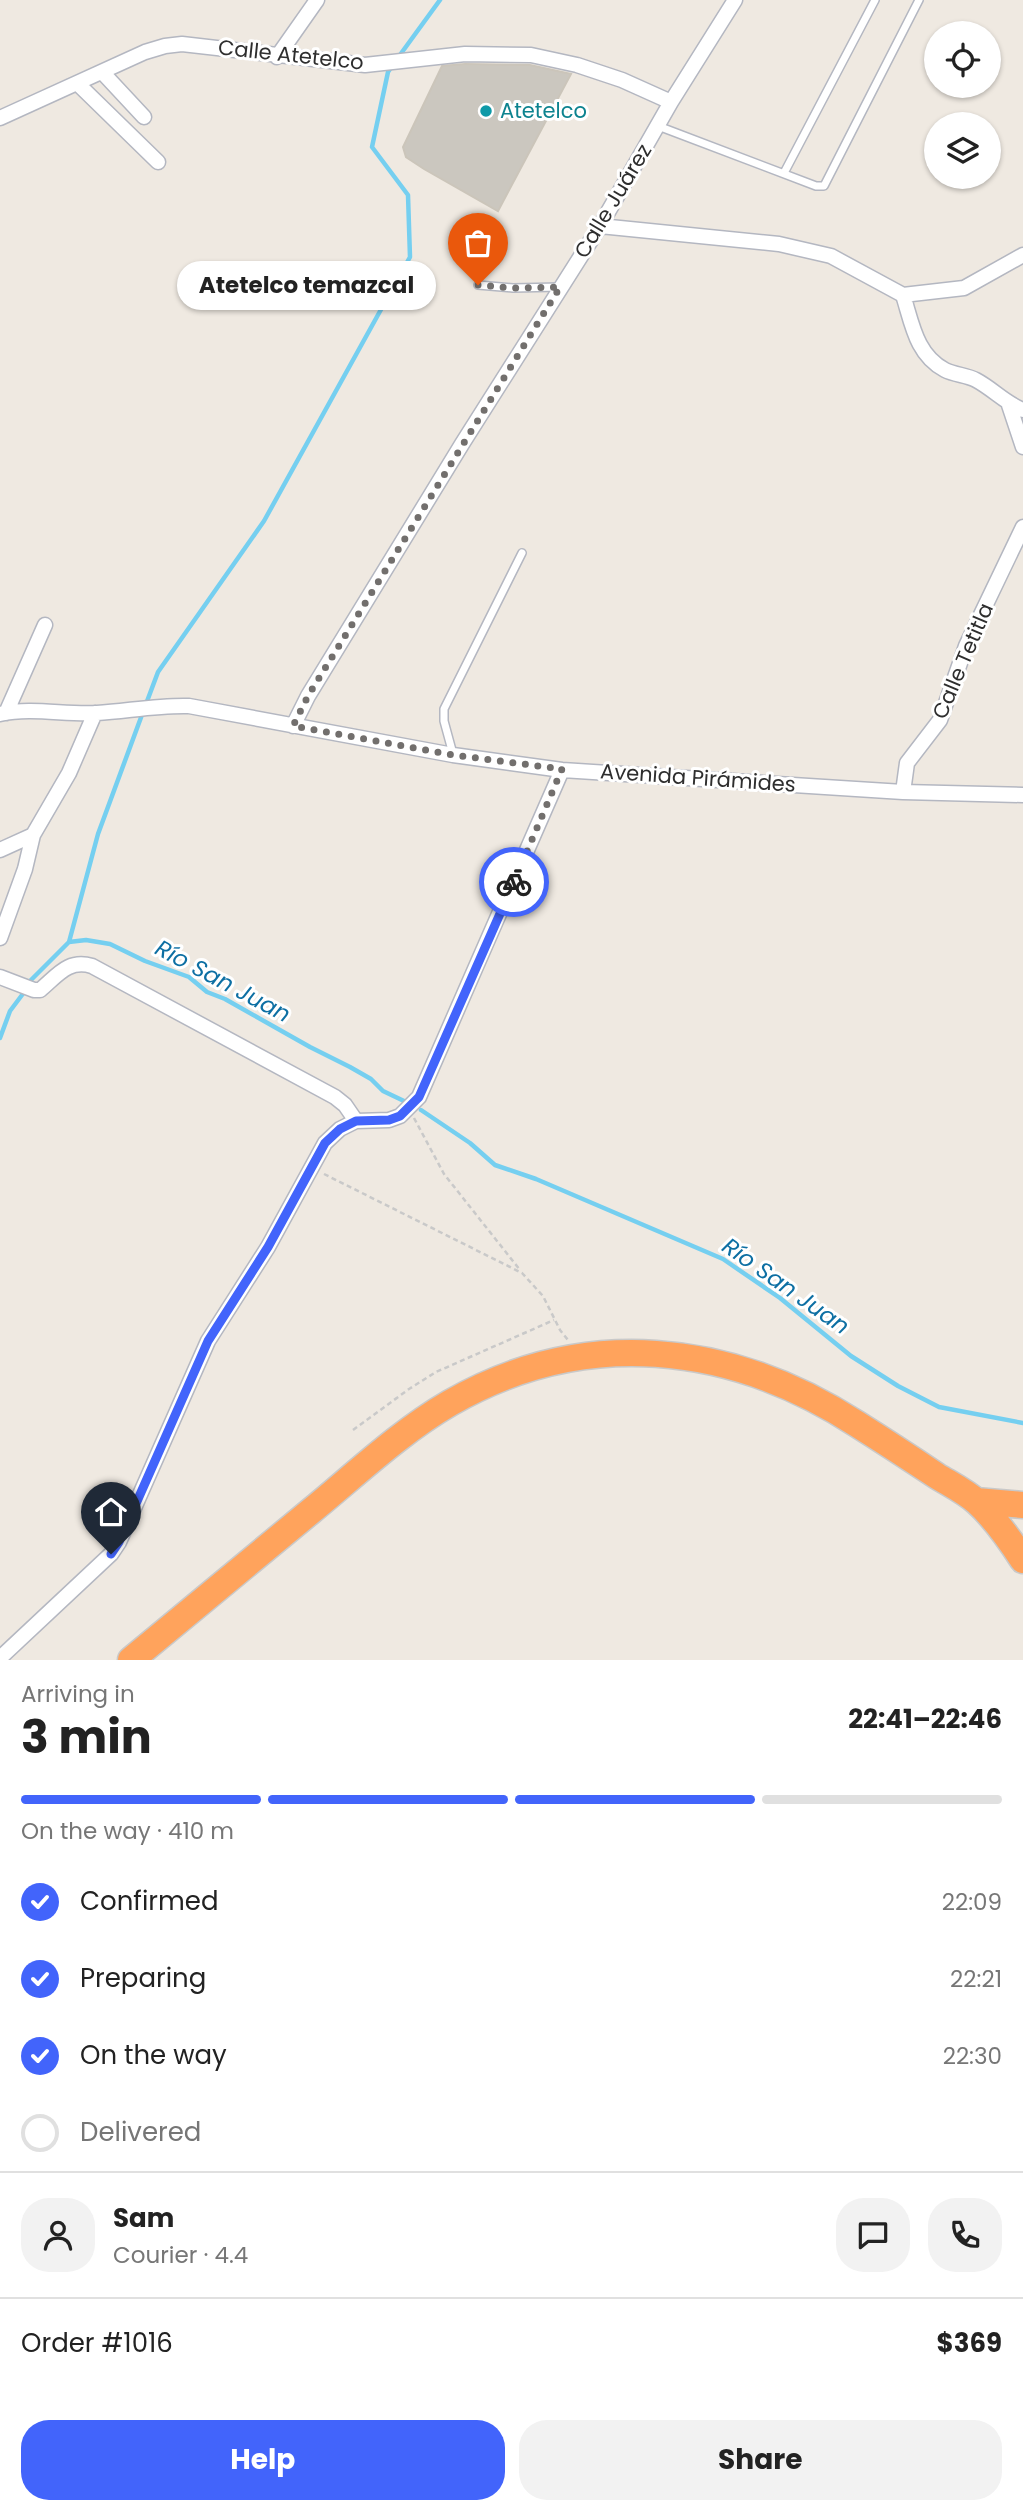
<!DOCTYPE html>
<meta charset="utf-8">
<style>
body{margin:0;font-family:Poppins,sans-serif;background:#f2f2f2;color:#222;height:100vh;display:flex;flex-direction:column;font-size:26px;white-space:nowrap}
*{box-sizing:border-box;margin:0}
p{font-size:23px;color:#767676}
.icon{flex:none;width:38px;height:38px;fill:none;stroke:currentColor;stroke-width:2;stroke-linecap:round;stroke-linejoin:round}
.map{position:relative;height:1660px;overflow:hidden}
.side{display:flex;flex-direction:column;background:#fff;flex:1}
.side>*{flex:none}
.buttons{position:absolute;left:924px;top:21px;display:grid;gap:14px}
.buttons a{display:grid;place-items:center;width:77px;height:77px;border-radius:50%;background:#fff;box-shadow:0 2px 5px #0004;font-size:35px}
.pin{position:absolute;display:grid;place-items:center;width:60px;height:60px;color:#fff;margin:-72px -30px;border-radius:50% 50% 50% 0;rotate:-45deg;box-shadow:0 0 7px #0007}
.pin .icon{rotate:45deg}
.courier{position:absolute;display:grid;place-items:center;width:70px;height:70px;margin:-35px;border:5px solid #4264fb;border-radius:50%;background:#fff;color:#222;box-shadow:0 2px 9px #0007}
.bubble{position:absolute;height:49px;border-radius:24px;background:#fff;box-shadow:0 2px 5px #0004;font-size:23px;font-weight:700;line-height:49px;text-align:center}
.headline em{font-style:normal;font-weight:700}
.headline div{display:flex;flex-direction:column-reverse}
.headline{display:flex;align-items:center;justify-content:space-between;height:119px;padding:0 21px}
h1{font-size:46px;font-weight:700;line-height:52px}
.bar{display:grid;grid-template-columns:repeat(4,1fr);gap:10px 7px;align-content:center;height:84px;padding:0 21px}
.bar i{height:9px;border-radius:5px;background:#e0e0e0}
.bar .on{background:#4264fb}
.bar p{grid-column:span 4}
.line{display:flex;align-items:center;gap:18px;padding:0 21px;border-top:2px solid #e0e0e0}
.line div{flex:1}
.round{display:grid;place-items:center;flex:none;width:74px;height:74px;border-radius:28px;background:#f2f2f2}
ol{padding:0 21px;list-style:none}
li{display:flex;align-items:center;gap:21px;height:77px}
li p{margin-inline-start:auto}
li .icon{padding:7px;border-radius:50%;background:#4264fb;color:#fff;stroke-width:4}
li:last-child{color:#767676}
li i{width:38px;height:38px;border:4px solid #e0e0e0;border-radius:50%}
.action{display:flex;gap:14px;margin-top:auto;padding:14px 21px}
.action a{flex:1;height:80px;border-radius:28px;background:#4264fb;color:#fff;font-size:28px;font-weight:700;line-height:80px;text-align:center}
.action a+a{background:#f2f2f2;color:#222}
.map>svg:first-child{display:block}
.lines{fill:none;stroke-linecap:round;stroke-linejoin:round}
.stream{stroke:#75cff0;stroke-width:4.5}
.building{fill:#cbc7bf;stroke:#cbc5ba;stroke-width:2}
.lane-casing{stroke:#b4b7c1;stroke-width:10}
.street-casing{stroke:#b4b7c1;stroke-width:17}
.highway-casing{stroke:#c9c9c9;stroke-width:29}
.path{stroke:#c9c9c9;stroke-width:2.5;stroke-dasharray:5 3.5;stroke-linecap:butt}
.lane{stroke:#fff;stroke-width:7}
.street{stroke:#fff;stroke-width:14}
.highway{stroke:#ffa35c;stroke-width:26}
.done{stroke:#726f6d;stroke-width:7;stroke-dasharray:0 12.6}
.route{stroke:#4264fb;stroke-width:9}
.culture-dot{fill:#0f9aa8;stroke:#fff;stroke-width:2.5}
.labels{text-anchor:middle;stroke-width:6;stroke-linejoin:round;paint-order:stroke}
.street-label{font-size:21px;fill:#2e2e2e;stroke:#fff}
.culture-label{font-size:21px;fill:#0d838f;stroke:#fff;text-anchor:start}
.water-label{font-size:23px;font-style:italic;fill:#0d6fa3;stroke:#fff}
</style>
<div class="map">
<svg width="1023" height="1660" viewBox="0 0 1023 1660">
<rect width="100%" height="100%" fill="#efe9e1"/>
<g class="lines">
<path class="stream" d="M397 59 440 0
M146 704 158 672 264 521 410 257 408 195 372 147 388 72 392 66
M69 942 98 834 143 712
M28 983 69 942 86 940 110 944 145 961 189 977 207 992 225 999 310 1047 350 1067 371 1079 383 1091 404 1101
M0 1038 10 1011 25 991
M421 1110 470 1143 495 1165 536 1179 723 1259 780 1298 851 1356 898 1386 939 1407 1023 1423"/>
</g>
<path class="building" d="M465 64 530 65 571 74 498 211 424 169 406 157 403 147 442 66Z"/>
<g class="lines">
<defs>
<path id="lane" d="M658 126 816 186H824L919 0
M784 173 875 0
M478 285 513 288 560 287
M453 754 444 721V709L522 553"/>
<path id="street" d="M277 57 317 0
M103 73 144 117
M78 84 158 162
M0 118 145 52 165 46 182 44 365 65 465 54 531 55 577 65 622 80 671 102
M600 226 779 244 831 256 903 295 964 288 1023 255
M903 295C912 323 916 355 945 370 955 375 967 375 976 380 993 389 1005 403 1023 410
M1009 405 1023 447
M6 713 45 625
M0 714C32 707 65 715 97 713 128 711 158 705 189 706L453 755 562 770 903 792 1023 795
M293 726 308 696 462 444 600 226 671 102 735 0
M903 792 907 763 940 720 966 646 1023 527
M0 850 33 835 69 773 95 713
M0 938 25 869 33 835
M0 977 34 990H40C58 975 68 959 92 966L335 1097 345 1105 356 1121
M0 1658 111 1554 119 1542 208 1341 268 1247 325 1143 340 1129 356 1121 389 1120 400 1116 419 1097 562 770"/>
<path id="highway" d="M976 1501 1023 1505
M131 1660C191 1610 251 1560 311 1511 356 1474 400 1432 450 1403 584 1326 730 1342 857 1424 884 1441 910 1458 937 1476 950 1484 966 1492 977 1502 995 1518 1010 1540 1023 1560"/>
</defs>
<use href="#lane" class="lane-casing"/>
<use href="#street" class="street-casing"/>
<use href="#highway" class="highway-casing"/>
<path class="path" d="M414 1118 444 1174 520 1270
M324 1174 522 1273 543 1296 560 1330 568 1340
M353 1430 409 1389 436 1372 554 1320"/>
<use href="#lane" class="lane"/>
<use href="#street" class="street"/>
<use href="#highway" class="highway"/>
</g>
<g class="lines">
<path class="done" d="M478 285 513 288 560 287 308 696 293 726 453 755 562 769 514 882"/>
<path class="route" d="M111 1554 119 1542 208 1341 268 1247 325 1143 340 1129 356 1121 389 1120 400 1116 419 1097 514 882"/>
</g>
<circle class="culture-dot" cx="486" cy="111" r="7"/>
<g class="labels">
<g class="street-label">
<text transform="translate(291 55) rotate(6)" y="7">Calle Atetelco</text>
<text transform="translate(613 201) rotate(-59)" y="7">Calle Juárez</text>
<text transform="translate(963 661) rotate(-67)" y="7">Calle Tetitla</text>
<text transform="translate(698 778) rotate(4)" y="7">Avenida Pirámides</text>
</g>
<g class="culture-label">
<text x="500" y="118">Atetelco</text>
</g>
<g class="water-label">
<text transform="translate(223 981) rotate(28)" y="8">Río San Juan</text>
<text transform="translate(786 1286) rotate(35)" y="8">Río San Juan</text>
</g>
</g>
</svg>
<div class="buttons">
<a><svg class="icon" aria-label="locate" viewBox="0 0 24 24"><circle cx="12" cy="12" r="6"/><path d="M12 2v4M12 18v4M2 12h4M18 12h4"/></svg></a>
<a><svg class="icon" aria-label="layers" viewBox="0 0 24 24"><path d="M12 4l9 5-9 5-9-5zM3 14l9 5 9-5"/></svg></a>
</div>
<div class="pin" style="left:478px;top:285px;background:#ea580c"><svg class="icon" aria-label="bag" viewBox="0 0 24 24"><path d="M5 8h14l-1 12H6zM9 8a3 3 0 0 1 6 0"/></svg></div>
<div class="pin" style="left:111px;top:1554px;background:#1f2937"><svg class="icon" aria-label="home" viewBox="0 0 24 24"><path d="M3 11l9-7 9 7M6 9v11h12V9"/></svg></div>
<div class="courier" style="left:514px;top:882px"><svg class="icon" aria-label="bike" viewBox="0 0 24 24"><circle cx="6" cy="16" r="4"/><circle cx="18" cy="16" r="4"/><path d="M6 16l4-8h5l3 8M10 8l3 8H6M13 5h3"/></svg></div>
<div class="bubble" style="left:177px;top:261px;width:259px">Atetelco temazcal</div>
</div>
<section class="side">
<div class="headline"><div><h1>3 min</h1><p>Arriving in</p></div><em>22:41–22:46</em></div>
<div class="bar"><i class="on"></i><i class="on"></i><i class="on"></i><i></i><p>On the way · 410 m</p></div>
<ol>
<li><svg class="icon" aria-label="check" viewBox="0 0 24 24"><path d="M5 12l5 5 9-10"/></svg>Confirmed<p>22:09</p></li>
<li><svg class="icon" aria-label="check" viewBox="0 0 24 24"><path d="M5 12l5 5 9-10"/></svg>Preparing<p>22:21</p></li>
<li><svg class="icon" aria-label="check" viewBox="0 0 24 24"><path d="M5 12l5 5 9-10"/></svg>On the way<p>22:30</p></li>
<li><i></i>Delivered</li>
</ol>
<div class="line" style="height:126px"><a class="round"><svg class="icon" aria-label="person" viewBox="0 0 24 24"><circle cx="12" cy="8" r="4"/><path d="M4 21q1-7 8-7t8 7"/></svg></a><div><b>Sam</b><p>Courier · 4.4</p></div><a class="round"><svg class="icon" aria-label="chat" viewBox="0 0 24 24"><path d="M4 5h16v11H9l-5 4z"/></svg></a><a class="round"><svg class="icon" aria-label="phone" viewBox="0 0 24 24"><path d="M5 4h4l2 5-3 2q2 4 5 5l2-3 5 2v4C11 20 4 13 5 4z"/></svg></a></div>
<div class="line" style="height:91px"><div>Order #1016</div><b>$369</b></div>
<div class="action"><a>Help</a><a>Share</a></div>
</section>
